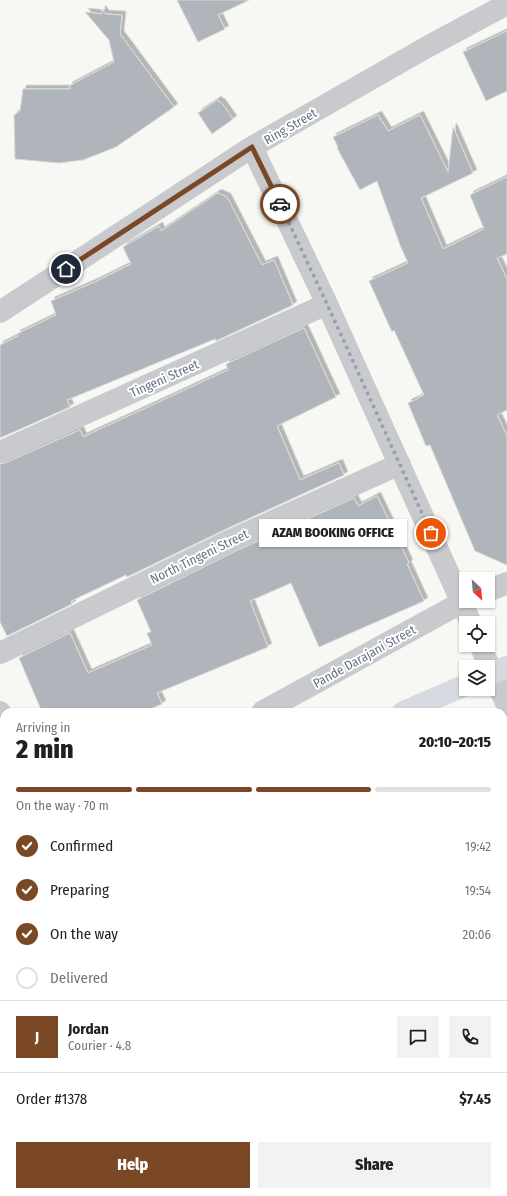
<!DOCTYPE html>
<meta charset="utf-8">
<style>
body{margin:0;font-family:"Fira Sans Condensed",sans-serif;background:#f2f2f2;color:#202124;height:100vh;display:flex;flex-direction:column;font-size:15px;white-space:nowrap}
*{box-sizing:border-box;margin:0}
p{font-size:13px;color:#757577}
.icon{flex:none;width:22px;height:22px;fill:none;stroke:currentColor;stroke-width:2;stroke-linecap:round;stroke-linejoin:round}
.map{position:relative;flex:1;overflow:hidden}
.drawer{position:absolute;left:0px;top:708px;width:507px;height:488px;display:flex;flex-direction:column;background:#fff;border-radius:12px 12px 0 0;box-shadow:0 1px 3px #0004}
.drawer>*{flex:none}
.needle{width:26px;rotate:154deg}
.tools{position:absolute;left:459px;top:572px;display:grid;gap:8px}
.tools a{display:grid;place-items:center;width:36px;height:36px;border-radius:0px;background:#fff;box-shadow:0 1px 3px #0004;font-size:20px}
.pin{position:absolute;display:grid;place-items:center;width:34px;height:34px;color:#fff;margin:-17px;border:2px solid #fff;border-radius:50%;box-shadow:0 1px 4px #0007}
.courier{position:absolute;display:grid;place-items:center;width:40px;height:40px;margin:-20px;border:3px solid #7a4824;border-radius:50%;background:#fff;color:#222;box-shadow:0 1px 5px #0007}
.bubble{position:absolute;height:28px;border-radius:0px;background:#fff;box-shadow:0 1px 3px #0004;font-size:13px;font-weight:800;line-height:28px;text-align:center}
.overview em{font-style:normal;font-weight:800}
.overview div{display:flex;flex-direction:column-reverse}
.overview{display:flex;align-items:center;justify-content:space-between;height:68px;padding:0 16px}
h1{font-size:26px;font-weight:800;line-height:30px}
.bar{display:grid;grid-template-columns:repeat(4,1fr);gap:6px 4px;align-content:center;height:48px;padding:0 16px}
.bar i{height:5px;border-radius:3px;background:#e0e0e0}
.bar .active{background:#7a4824}
.bar p{grid-column:span 4}
.line{display:flex;align-items:center;gap:10px;padding:0 16px;border-top:1px solid #e0e0e0}
.line div{flex:1}
.round{display:grid;place-items:center;flex:none;width:42px;height:42px;border-radius:0px;background:#f2f2f2}
ol{padding:0 16px;list-style:none}
li{display:flex;align-items:center;gap:12px;height:44px}
li p{margin-inline-start:auto}
li .icon{padding:4px;border-radius:50%;background:#7a4824;color:#fff;stroke-width:4}
li:last-child{color:#757577}
li i{width:22px;height:22px;border:2px solid #e0e0e0;border-radius:50%}
.primary-button{display:flex;gap:8px;margin-top:auto;padding:8px 16px}
.primary-button a{flex:1;height:46px;border-radius:0px;background:#7a4824;color:#fff;font-size:16px;font-weight:800;line-height:46px;text-align:center}
.primary-button a+a{background:#f2f2f2;color:#202124}
.map>svg:first-child{display:block}
.building{fill:#b0b5bc;stroke:#d8d9d7;filter:url(#shadow)}
.lines{fill:none;stroke-linecap:round;stroke-linejoin:round}
.minor{stroke:#c8cace;stroke-width:22}
.major{stroke:#d6d9df;stroke-width:22}
.done{stroke:#99a0ac;stroke-width:4;stroke-dasharray:0 7.2}
.route{stroke:#7a4824;stroke-width:5}
.labels{text-anchor:middle;stroke-width:4;stroke-linejoin:round;paint-order:stroke}
.street-label{font-size:13px;fill:#667186;stroke:#fff}
</style>
<div class="map">
<svg width="507" height="1196" viewBox="0 0 507 1196">
<defs>
<filter id="shadow"><feDropShadow dx="3.5" dy="-3.5" stdDeviation="0" flood-color="#0004"/></filter>
</defs>
<rect width="100%" height="100%" fill="#f7f7f4"/>
<path class="building" d="M177 0H249L218 15 225 29 198 42Z
M102 9 105 14 122 15 120 34 174 107 116 147 83 160 59 163 15 159 14 115 20 111 23 89H71L69 86 114 62 109 40 85 12 102 14Z
M507 31V91L486 101 463 52Z
M218 100 220 103 221 102 233 119 212 134 198 113Z
M378 115 388 131 420 115 448 172 453 127 473 173 421 198 443 249 484 229 470 195 507 177V254L497 258 507 279V410L497 415 507 436V565L475 551 430 445 426 446 408 403 419 398V397L424 395 394 330 392 332 369 281 408 263 400 245 377 181 360 190 337 148 338 147 333 137Z
M218 193 227 197 262 265 274 260 293 305 216 341 215 339 67 400 70 407 0 438V345L18 336 17 334 56 315 51 301 97 281 131 264 123 247 159 226 161 231Z
M304 328 336 397 277 426 300 480 339 463 344 475 224 530 127 577 126 575 71 601 72 604 7 636 0 622V464L5 463 80 430 83 437 228 370 226 364Z
M377 496 409 563 407 564 424 601 319 647 291 583 250 601 268 647 157 693 162 704 143 712H42L19 658 70 633 88 673 152 645 147 633 151 632 137 600 234 552 354 498 358 506Z"/>
<g class="lines">
<path class="minor" d="M252 147 327 304 471 623
M0 312 252 147 427 47 507 4
M0 452 327 304
M488 591 507 583
M480 645 507 705
M0 653 229 541 400 464
M0 712 4 721
M262 712 466 600
M503 905 507 903
M0 1133 4 1131
M503 1153 507 1151
M503 1181 507 1179
M217 1192 219 1196
M412 1196 420 1192
M472 1196 480 1192"/>
<path class="major" d="M488 675 507 667
M403 712 466 685
M0 839 4 837
M0 878 4 877"/>
</g>
<g class="lines">
<path class="done" d="M280 204 327 304 431 533"/>
<path class="route" d="M66 269 252 147 280 204"/>
</g>
<g class="labels">
<g class="street-label">
<text transform="translate(290 126) rotate(-30)" y="5">Ring Street</text>
<text transform="translate(164 378) rotate(-24)" y="5">Tingeni Street</text>
<text transform="translate(199 556) rotate(-26)" y="5">North Tingeni Street</text>
<text transform="translate(364 656) rotate(-29)" y="5">Pande Darajani Street</text>
</g>
</g>
</svg>
<div class="tools">
<a><svg class="needle" viewBox="-14 -14 28 28"><path d="M0-13l5 13h-10z" fill="#e53935"/><path d="M0 13l5-13h-10z" fill="#757577"/></svg></a>
<a><svg class="icon" aria-label="locate" viewBox="0 0 24 24"><circle cx="12" cy="12" r="6"/><path d="M12 2v4M12 18v4M2 12h4M18 12h4"/></svg></a>
<a><svg class="icon" aria-label="layers" viewBox="0 0 24 24"><path d="M12 4l9 5-9 5-9-5zM3 14l9 5 9-5"/></svg></a>
</div>
<div class="pin" style="left:431px;top:533px;background:#ea580c"><svg class="icon" aria-label="bag" viewBox="0 0 24 24"><path d="M5 8h14l-1 12H6zM9 8a3 3 0 0 1 6 0"/></svg></div>
<div class="pin" style="left:66px;top:269px;background:#1f2937"><svg class="icon" aria-label="home" viewBox="0 0 24 24"><path d="M3 11l9-7 9 7M6 9v11h12V9"/></svg></div>
<div class="courier" style="left:280px;top:204px"><svg class="icon" aria-label="car" viewBox="0 0 24 24"><path d="M5 17H2v-5l4-1 3-4h7l3 4 3 1v5h-3M9 17h6M6 11h13"/><circle cx="7" cy="17" r="2"/><circle cx="17" cy="17" r="2"/></svg></div>
<div class="bubble" style="left:259px;top:519px;width:148px">AZAM BOOKING OFFICE</div>
<section class="drawer">
<div class="overview"><div><h1>2 min</h1><p>Arriving in</p></div><em>20:10–20:15</em></div>
<div class="bar"><i class="active"></i><i class="active"></i><i class="active"></i><i></i><p>On the way · 70 m</p></div>
<ol>
<li><svg class="icon" aria-label="check" viewBox="0 0 24 24"><path d="M5 12l5 5 9-10"/></svg>Confirmed<p>19:42</p></li>
<li><svg class="icon" aria-label="check" viewBox="0 0 24 24"><path d="M5 12l5 5 9-10"/></svg>Preparing<p>19:54</p></li>
<li><svg class="icon" aria-label="check" viewBox="0 0 24 24"><path d="M5 12l5 5 9-10"/></svg>On the way<p>20:06</p></li>
<li><i></i>Delivered</li>
</ol>
<div class="line" style="height:72px"><b class="round" style="background:#7a4824;color:#fff">J</b><div><b>Jordan</b><p>Courier · 4.8</p></div><a class="round"><svg class="icon" aria-label="chat" viewBox="0 0 24 24"><path d="M4 5h16v11H9l-5 4z"/></svg></a><a class="round"><svg class="icon" aria-label="phone" viewBox="0 0 24 24"><path d="M5 4h4l2 5-3 2q2 4 5 5l2-3 5 2v4C11 20 4 13 5 4z"/></svg></a></div>
<div class="line" style="height:52px"><div>Order #1378</div><b>$7.45</b></div>
<div class="primary-button"><a>Help</a><a>Share</a></div>
</section>
</div>
